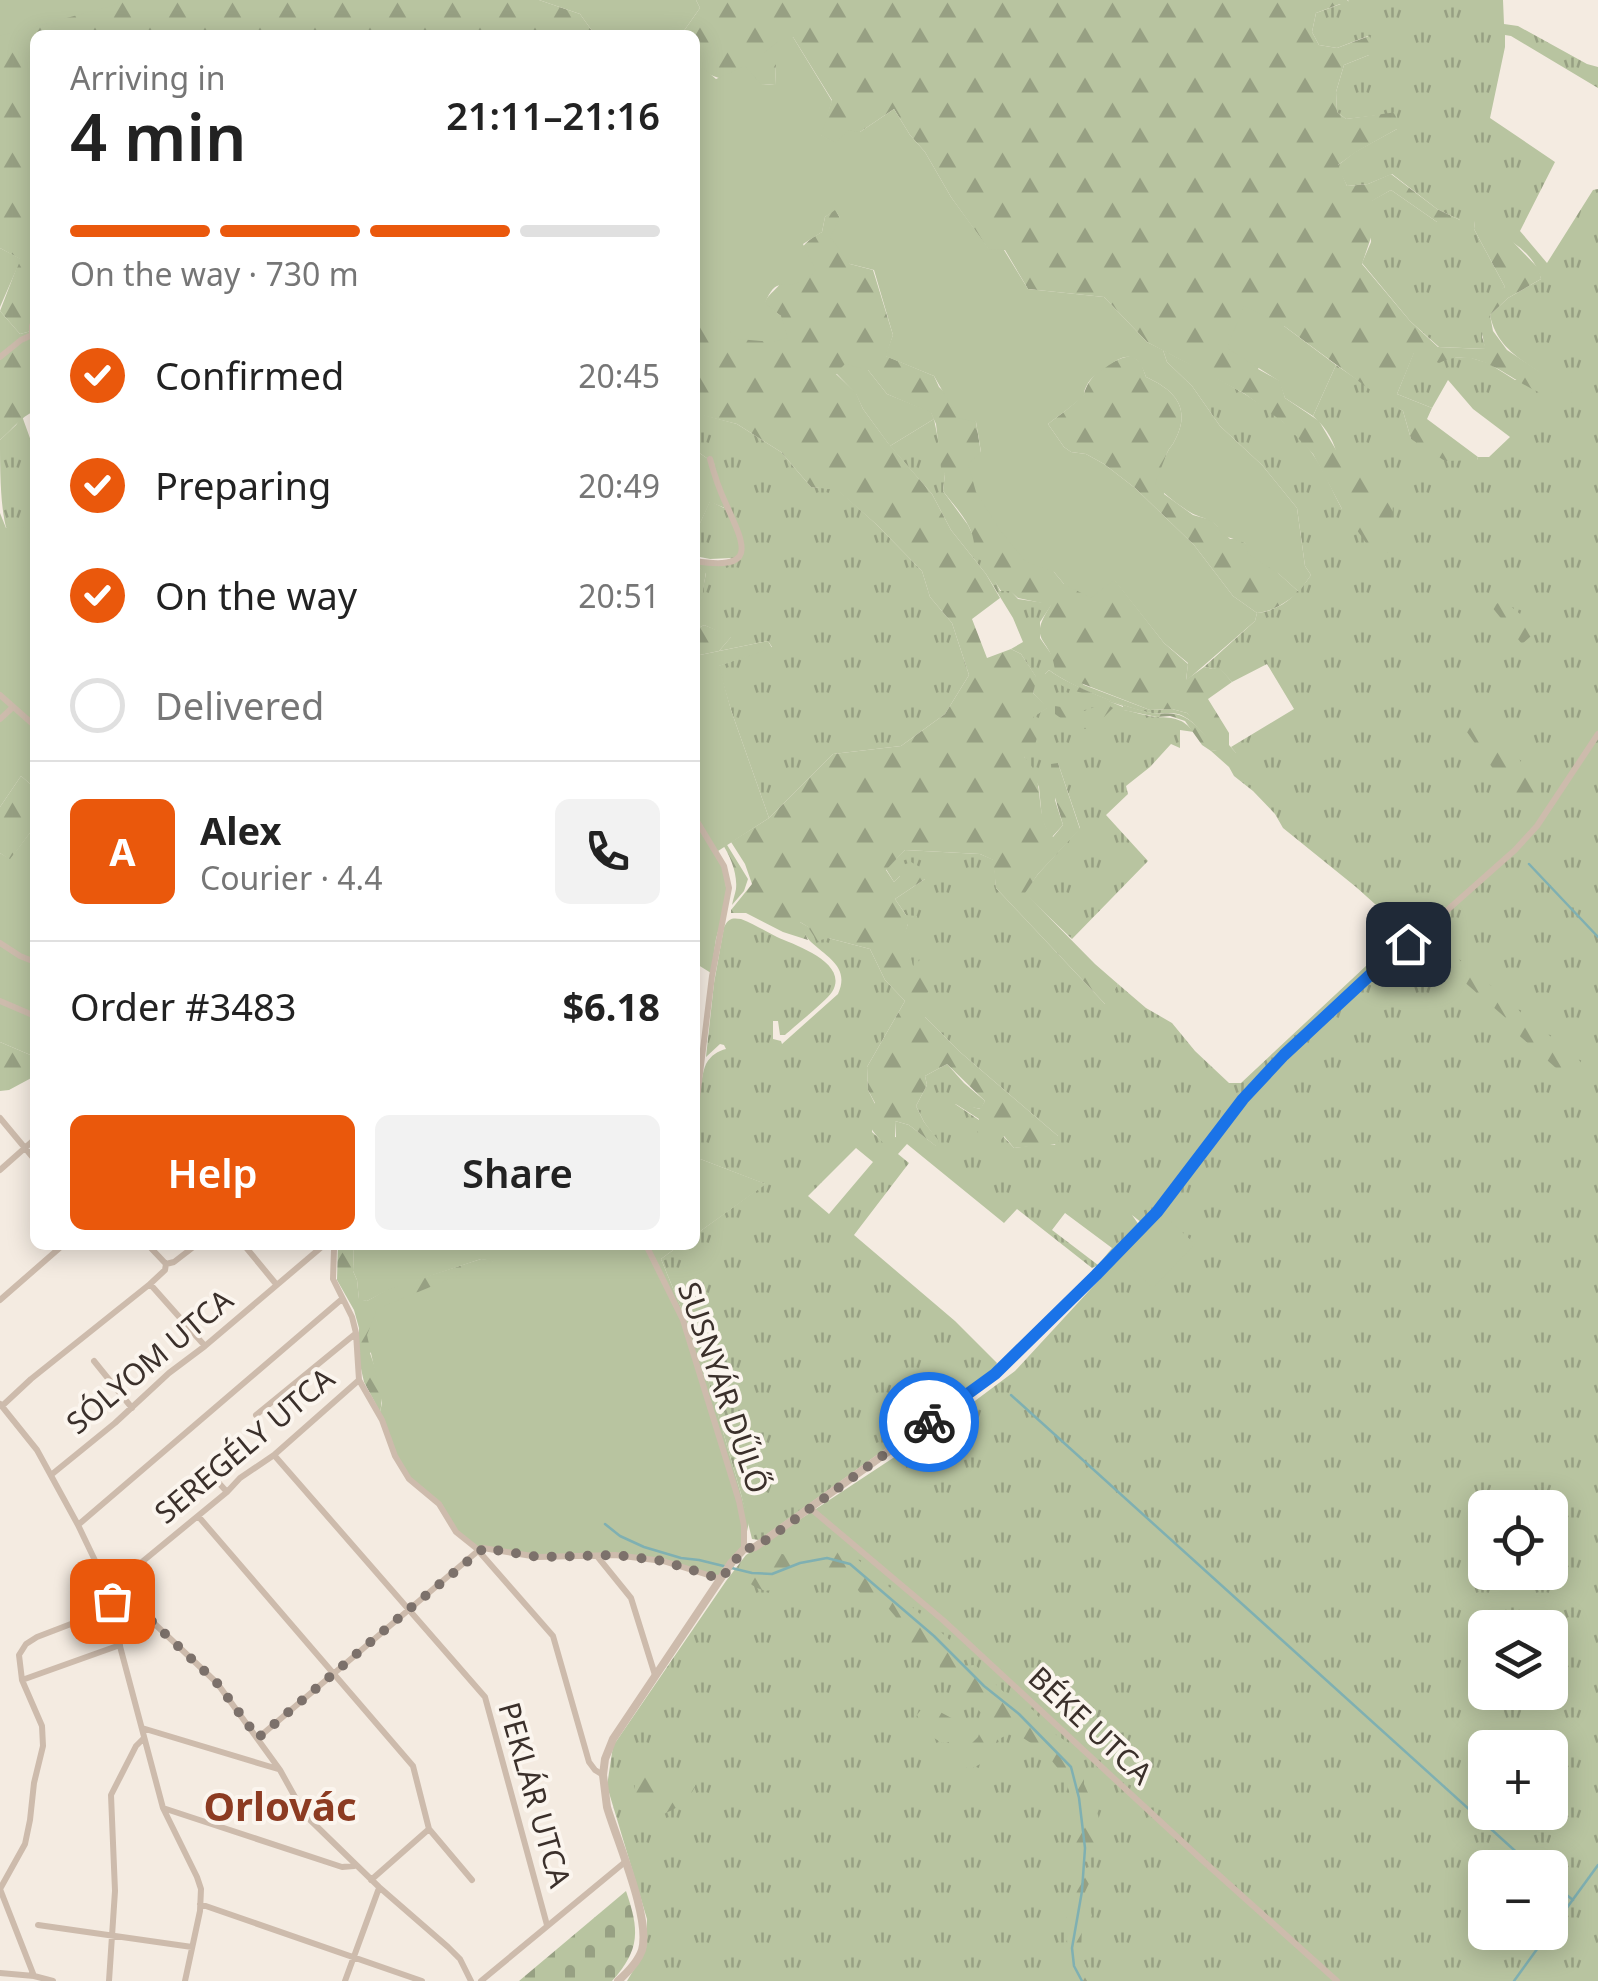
<!DOCTYPE html>
<meta charset="utf-8">
<style>
body{margin:0;font-family:"Noto Sans",sans-serif;background:#f2f2f2;color:#222;height:100vh;display:flex;flex-direction:column;font-size:38px;white-space:nowrap}
*{box-sizing:border-box;margin:0}
p{font-size:32px;color:#767676}
.icon{flex:none;width:55px;height:55px;fill:none;stroke:currentColor;stroke-width:2;stroke-linecap:round;stroke-linejoin:round}
.map{position:relative;flex:1;overflow:hidden}
.panel{position:absolute;left:30px;top:30px;width:670px;height:1220px;display:flex;flex-direction:column;background:#fff;border-radius:15px;box-shadow:0 5px 25px #0003}
.panel>*{flex:none}
.controls{position:absolute;left:1468px;top:1490px;display:grid;gap:20px}
.controls a{display:grid;place-items:center;width:100px;height:100px;border-radius:15px;background:#fff;box-shadow:0 5px 25px #0003;font-size:50px}
.pin{position:absolute;display:grid;place-items:center;width:85px;height:85px;color:#fff;margin:-42px;border-radius:20px;box-shadow:0 5px 15px #0006}
.courier{position:absolute;display:grid;place-items:center;width:100px;height:100px;margin:-50px;border:8px solid #1a73e8;border-radius:50%;background:#fff;color:#222;box-shadow:0 2px 12px #0007}
.head em{font-style:normal;font-weight:600}
.head div{display:flex;flex-direction:column-reverse}
.head{display:flex;align-items:center;justify-content:space-between;height:170px;padding:0 40px}
h1{font-size:65px;font-weight:600;line-height:75px}
.bar{display:grid;grid-template-columns:repeat(4,1fr);gap:15px 10px;align-content:center;height:120px;padding:0 40px}
.bar i{height:12px;border-radius:8px;background:#e0e0e0}
.bar .selected{background:#ea580c}
.bar p{grid-column:span 4}
.line{display:flex;align-items:center;gap:25px;padding:0 40px;border-top:2px solid #e0e0e0}
.line div{flex:1}
.round{display:grid;place-items:center;flex:none;width:105px;height:105px;border-radius:15px;background:#f2f2f2}
ol{padding:0 40px;list-style:none}
li{display:flex;align-items:center;gap:30px;height:110px}
li p{margin-inline-start:auto}
li .icon{padding:10px;border-radius:50%;background:#ea580c;color:#fff;stroke-width:4}
li:last-child{color:#767676}
li i{width:55px;height:55px;border:5px solid #e0e0e0;border-radius:50%}
.action{display:flex;gap:20px;margin-top:auto;padding:20px 40px}
.action a{flex:1;height:115px;border-radius:15px;background:#ea580c;color:#fff;font-size:40px;font-weight:600;line-height:115px;text-align:center}
.action a+a{background:#f2f2f2;color:#222}
.map>svg:first-child{display:block}
.grass{fill:url(#grass-tufts);fill-rule:evenodd}
.forest{fill:url(#forest-firs)}
.cemetery{fill:url(#cemetery-stones)}
.green{fill:#b8c4a0}
.lines{fill:none;stroke-linecap:round;stroke-linejoin:round}
.stream{stroke:#7fb0b2;stroke-width:2.5}
.minor{stroke:#cdbbac;stroke-width:6}
.tertiary{stroke:#cdbbac;stroke-width:8}
.done{stroke:#7c716b;stroke-width:10;stroke-dasharray:0 18}
.route{stroke:#1a73e8;stroke-width:12}
.labels{text-anchor:middle;stroke-width:8;stroke-linejoin:round;paint-order:stroke}
.street-label{font-size:30px;fill:#3b302b;stroke:#fbf5ee}
.district-label{font-size:40px;font-weight:bold;fill:#8c3b22;stroke:#fbf5ee}
</style>
<div class="map">
<svg width="1598" height="1981" viewBox="0 0 1598 1981">
<defs>
<pattern id="grass-tufts" width="24" height="20" patternUnits="userSpaceOnUse" patternTransform="scale(2.5)"><rect width="24" height="20" fill="#b8c4a0"/><path d="M3 7l-1-3M5 7V3M7 7l1-3M15 17l-1-3M17 17v-4M19 17l1-3" fill="none" stroke="#97a083"/></pattern>
<pattern id="forest-firs" width="22" height="20" patternUnits="userSpaceOnUse" patternTransform="scale(2.5)"><rect width="22" height="20" fill="#b8c4a0"/><path d="M5 1l3.5 6h-7zM16 11l3.5 6h-7z" fill="#97a083"/></pattern>
<pattern id="cemetery-stones" width="16" height="16" patternUnits="userSpaceOnUse" patternTransform="scale(2.5)"><rect width="16" height="16" fill="#b8c4a0"/><path d="M2 7V4a2 2 0 0 1 4 0v3zM10 15v-3a2 2 0 0 1 4 0v3z" fill="#97a083"/></pattern>
</defs>
<rect width="100%" height="100%" fill="#f4ebe1"/>
<path class="grass" d="M1347 0H1503L1504 24 1518 26 1587 64 1598 67V88L1511 36 1505 35V47L1490 118 1555 162 1520 231 1547 263 1593 190 1598 189V1981H627L646 1949 647 1919 607 1786 613 1746 726 1581 746 1555 940 1427 1015 1371 1160 1214 1215 1132 1155 1210 1142 1223 1132 1215 1139 1225 1101 1264 1092 1268 1017 1209 1004 1223 907 1144 898 1154 909 1163 854 1235 955 1321 997 1363 992 1372 759 1540 752 1539 741 1494 702 1359 661 1259 680 1245H695V1235L765 1184 695 1157C695 1139 699 1078 706 1064 711 1055 718 1051 726 1049L724 1045 720 1044 706 1057 714 983 724 927C729 918 732 918 741 919 754 924 765 931 777 937 795 945 850 963 832 992 826 1001 795 1026 785 1035H780L778 1021H773V1039L781 1041 782 1044 838 994C850 967 828 958 811 942 805 936 802 928 798 921L828 938 870 949 885 980 905 1001 867 1067 868 1090 875 1104 872 1132 881 1140 896 1137 895 1121 909 1125 936 1146 938 1141 924 1122 916 1106 927 1085 925 1076 947 1064 964 1083 985 1101 981 1109 955 1104 1003 1136 1014 1148 1035 1145H1055L1058 1136 960 1052 925 1017V996L913 968 904 934 908 924 906 915 895 899 925 879 900 876 894 882 886 869 905 850 980 854 994 860 996 888 1105 1004 1118 984 1146 1008 1172 1023 1195 1051 1229 1083H1241L1398 936 1395 922 1356 887 1283 828 1275 814 1253 791 1234 776 1229 767 1211 751 1217 750C1207 739 1197 723 1183 716 1173 711 1163 715 1152 713 1125 708 1071 687 1049 670L1045 674 1123 707 1124 710C1134 712 1146 716 1157 717 1175 718 1182 718 1194 732L1180 730V748L1171 744 1150 767 1126 786 1128 794 1106 815 1148 861 1072 939 1024 893 1038 874 1080 828 1058 763 1055 800 1063 825 1052 837 1049 835 1042 819 1039 787 1024 757 1032 717 1047 708 1033 693 1036 677 1021 654 1011 649 1023 642 1013 618 986 574 951 530 932 494 890 446 934 419 945 474 943 491 968 525 1000 591 1010 590 1018 599 1052 604 1040 622V638L1054 658 1084 685 1150 710 1172 709 1187 713 1236 753 1231 747 1294 709 1267 664 1232 682 1219 668 1213 669 1204 667 1255 621 1257 613C1282 610 1297 595 1311 575L1305 566 1297 508 1262 465 1220 426 1192 386 1167 362 1163 350C1215 378 1276 403 1312 453 1324 470 1332 491 1342 509 1340 473 1343 442 1313 416L1336 365 1403 411 1411 439 1477 460 1478 457H1489L1510 437 1473 409 1448 380 1432 408 1397 394 1414 352 1449 358 1468 357 1488 363 1515 380 1547 378C1522 359 1497 349 1490 315L1508 298 1541 279C1534 249 1500 234 1475 221L1474 229 1505 287 1487 300 1491 302 1482 337 1486 349 1439 347 1410 321 1362 263 1371 242V201L1391 190 1437 222 1460 220 1437 209 1392 174 1368 184 1347 186 1337 166 1355 152 1397 129V113L1346 119 1337 112 1336 92 1344 65 1369 55 1368 36 1337 48 1319 45 1312 32 1316 13 1349 1ZM856 1148 873 1162 829 1214 808 1196ZM1065 1213 1112 1248 1098 1265 1052 1230ZM1485 1508H1550V1572H1485ZM1485 1628H1550V1692H1485ZM1485 1748H1550V1812H1485ZM1485 1868H1550V1932H1485Z
M700 414 737 424 781 452 811 487 837 489 876 524 922 571 930 597 952 623 969 675 945 714 901 746 833 754 769 818 731 710 718 666 772 647 768 641 719 651 731 637 704 625 695 630 706 573 695 565V560L717 564 732 558 710 559 695 556V534L710 501 724 508 714 463 695 450V421Z
M22 416 31 441H35V570C30 553 17 544 7 530 0 510 0 464 0 440L16 425Z"/>
<path class="forest" d="M0 0H539L580 14 595 35H35V330L20 334 0 311 20 259 0 248Z
M696 0H1347L1352 6 1340 4 1316 13 1312 32 1319 45 1337 48 1369 36 1376 49 1369 55 1344 65 1336 92 1337 112 1346 119 1397 112V129L1356 152 1338 165 1347 186 1368 184 1391 174 1437 209 1460 220 1455 224 1437 222 1391 190 1372 201 1377 220 1362 264 1410 321 1438 347 1485 349C1482 331 1477 317 1490 303L1481 299 1505 287 1474 229 1475 220 1494 222 1539 269 1541 279 1508 298 1490 315 1493 331 1507 350 1573 394C1532 413 1490 337 1439 363L1414 353 1397 394 1432 408 1427 419 1478 457 1477 460 1445 461 1411 439 1403 411 1384 400 1284 326 1258 369 1280 381 1285 398 1319 421 1339 455 1352 451 1394 478 1391 551 1376 557 1342 509 1313 454 1283 422 1245 394 1147 342 1104 297 1028 289 1005 250H989L951 197 925 152 910 135 894 109 860 132 836 144 820 135 832 100 793 37 776 65 775 85C755 84 701 83 695 59 693 53 695 42 695 35H681L700 8Z
M835 209 840 218 850 264 873 270 893 335 886 356 934 376 939 387 976 422 981 453 1054 572 1064 584 1114 579 1164 643 1188 664 1186 680 1204 667 1213 669 1219 667 1232 682 1208 699 1229 733V745L1236 753 1234 756 1226 753 1187 713 1172 709 1150 710 1060 675 1055 671C1052 636 1025 644 1051 605L1018 598 1010 591H1001L974 549C976 527 955 507 943 491L945 474 941 468 936 424 931 413 887 394 868 370 836 374 856 393 863 409 888 443 932 494 951 530 986 574 1000 598 972 619 987 658 1011 649 1021 654 1037 678 1033 693 1048 708 1033 717 1039 731 1034 748 1024 757C1048 779 1032 815 1053 837L1063 825 1052 787 1051 764 1058 763 1080 829 1038 874 1025 893 1095 964 1118 984 1106 1005 996 888 993 860 980 854 905 850 886 870 894 882 900 876 903 865 911 862 922 868 925 879 895 899 906 915 917 916V922L908 924 905 934 913 966 922 958 933 965 941 975 925 996V1017L960 1052 1058 1136 1059 1143C1049 1147 1027 1146 1014 1148L1004 1136 998 1144 977 1132 979 1119 951 1101 980 1109 985 1101 947 1064 925 1076 927 1085 916 1106 924 1122 939 1141 937 1147 909 1125 895 1121V1147L888 1149C876 1133 868 1132 868 1110L875 1103 868 1090 867 1067 905 1001 885 980 870 949 828 938 817 941 808 927 800 922 808 940 783 932 746 913H731V910L752 884 745 864 731 842 769 818 833 754 901 746 945 714 969 675 952 623 930 597 922 571 876 524 837 490 811 487 781 452 737 424 701 415 695 421V299L711 312 781 316 764 304C768 294 774 292 780 284 798 262 793 247 822 232L825 217Z
M29 338 35 339V411C20 417 13 429 0 440V360L23 340Z
M1132 356 1141 363 1146 377C1174 390 1192 407 1175 440 1173 445 1169 448 1167 453 1162 466 1164 480 1164 494L1193 515 1211 520 1230 539H1239L1245 543 1299 592C1285 603 1274 611 1257 613L1233 596 1194 545 1135 488 1104 464 1086 454 1071 452 1064 447 1048 424C1058 416 1070 408 1079 399 1090 389 1081 398 1087 386 1094 371 1117 357 1132 356Z
M1498 603 1509 605 1530 622H1547L1522 644 1491 606Z
M704 625 732 636 719 651 695 656V630Z
M1049 670C1068 685 1128 709 1153 713 1164 715 1173 711 1184 717 1197 723 1208 739 1219 750L1211 751 1202 745 1185 721 1170 716 1157 717 1123 710V706L1066 688 1044 675Z
M1105 703 1113 708 1092 729H1076L1055 714V706L1084 711Z
M1457 718 1479 728 1492 723 1510 741 1525 770 1535 776 1541 785 1539 792 1548 806 1536 821 1526 815Z
M21 776 35 788V826L10 860 0 853V807Z
M695 801 713 822 748 879 744 891 732 905C733 900 735 894 736 889 739 858 711 828 695 805Z
M1441 943 1466 966 1512 1002 1522 1014 1577 1057 1584 1067 1573 1083 1514 1031 1507 1019 1447 967 1446 961 1435 947Z
M0 1042 35 1057V1076L9 1090 0 1091Z
M338 1245H354L353 1271 357 1280 359 1299 367 1301 388 1289 481 1259 495 1260 370 1353C376 1371 385 1392 380 1412L364 1382 359 1360V1328L354 1310 337 1280Z
M828 1549 847 1550 959 1648 956 1666 975 1665 1006 1694 1033 1710 1050 1731 1069 1743 1084 1766V1784L1098 1815 1104 1839 1088 1862 1073 1859C1077 1797 1072 1764 1013 1732L997 1740 990 1759 969 1770 959 1762 967 1748 978 1737 985 1717C973 1705 966 1691 953 1679L958 1669 950 1668 939 1674 940 1662 933 1655 911 1645 905 1628 889 1609 861 1594 850 1580 838 1571C830 1572 821 1572 813 1574 784 1585 766 1605 741 1574 747 1561 762 1552 777 1553 783 1553 788 1557 794 1557 805 1558 818 1552 828 1549Z
M925 1704 959 1722 964 1731 957 1741 942 1743 926 1733 917 1715Z
M644 1760 696 1784C689 1802 677 1808 660 1816L639 1803C631 1787 635 1774 644 1760Z
M1080 1874H1087L1091 1879 1085 1892 1092 1916 1082 1926 1081 1953 1092 1981H1073L1068 1964 1066 1913 1075 1898Z"/>
<path class="cemetery" d="M626 1891C639 1929 641 1949 612 1981H519Z"/>
<path class="green" d="M0 0H124L111 6 0 36Z
M539 0H696L700 8 681 35H595L580 14Z
M793 37 832 101 821 135 836 143 848 130 860 132 894 109 910 135 925 152 951 197 989 249 1004 250 1028 289 1104 297 1147 342 1163 350 1167 362 1192 386 1220 426 1262 465 1297 508 1305 566 1311 575 1299 592 1279 574 1248 554 1245 543 1222 535C1215 517 1202 520 1188 511 1176 503 1165 495 1155 484 1159 473 1163 463 1167 453 1169 448 1173 445 1175 440 1192 407 1174 390 1146 377 1137 350 1125 353 1105 368 1099 373 1090 378 1087 385 1080 398 1091 388 1080 399 1070 408 1058 416 1048 424L1064 447 1071 452 1086 454 1104 464 1135 488 1194 545 1233 596 1257 613 1255 621 1186 681 1188 663 1164 643 1114 580 1091 598 1064 584 1054 572 1026 562 1000 530 976 492 968 464 981 452 976 422 958 418 934 376 885 356 893 335 874 270 850 264 830 237 840 218 835 210 825 217 822 232 803 244 816 271C811 275 807 280 801 282 783 289 776 276 765 303L781 316 788 338 771 342 738 339 695 299V61L716 79 745 66 761 84 775 85 776 65 764 53 779 41Z
M0 248 21 259 0 307Z
M1244 306 1284 326 1336 365 1313 416 1285 398 1279 381 1227 348Z
M0 311 20 334 35 330V339L23 340 0 360Z
M845 364 868 370 887 394 931 412 934 419 890 446 863 409 856 394 836 373Z
M695 450 714 463 719 474 717 482 725 508 710 502 695 534Z
M0 513 6 528 27 527 35 570V788L21 776 0 807Z
M695 565 706 572 701 603 695 625Z
M768 641 772 648 719 666 731 710 769 818 718 851 725 876 727 898 716 939 711 973 695 963V656Z
M35 826V1057L0 1042V853L10 859Z
M695 1157 766 1184 695 1235Z
M1164 1215 1195 1244 1153 1288 1122 1259Z
M354 1245H680L661 1259 702 1359 749 1522 742 1555 724 1580 663 1561 615 1555 555 1557 479 1550 456 1532 439 1504 409 1479 395 1456 380 1412 382 1403 367 1335 377 1309 493 1261 481 1259 388 1290 367 1301 359 1300 357 1280 353 1271Z"/>
<g class="lines">
<path class="stream" d="M1529 864 1598 937
M1011 1395 1534 1868
M605 1524 620 1536 644 1547 681 1558 699 1560 752 1573 772 1574 800 1563 827 1558 850 1564 934 1636 984 1686 1019 1714 1071 1767 1079 1798 1085 1848 1082 1891 1072 1948 1074 1966 1082 1981
M1550 1882 1573 1900
M1550 1931 1598 1865
M1514 1981 1548 1934"/>
<path class="minor" d="M32 335V326L35 319
M0 357 21 340 32 335 35 336
M695 561C758 571 745 546 726 504 719 489 714 474 710 459
M0 695 35 726
M0 719 12 708
M695 818 724 866 729 888 712 976 695 1114
M1417 937 1515 850 1537 826 1598 734
M0 943 20 956 35 962
M0 1001 35 1016
M0 1118 35 1160
M0 1170 35 1139
M148 1245 166 1264
M244 1245 276 1284
M332 1245 334 1249 333 1279 352 1317 356 1333 359 1380 382 1420 395 1456 409 1479 439 1504 456 1532 476 1548 553 1636 589 1762 595 1770 603 1775
M646 1245 683 1320 739 1501 744 1526V1549
M166 1264 174 1262 196 1245
M150 1284 205 1346
M0 1300 63 1245
M94 1361 132 1408
M0 1404 37 1450 78 1525 101 1573 217 1683 280 1770 305 1815 379 1887 448 1947 460 1959 471 1981
M2 1406 31 1379 150 1284 165 1270 166 1264
M256 1415 355 1334
M274 1455 485 1697 547 1925
M207 1470 227 1492
M51 1475 115 1423 169 1373 205 1346 324 1245
M810 1508 944 1621 1201 1859 1337 1981
M198 1516 413 1766 429 1829 371 1880
M78 1525 342 1299
M479 1550 483 1548 538 1557 615 1555 663 1561 721 1579
M597 1556 631 1598 655 1675
M107 1579 115 1612 117 1635 163 1808 197 1877 201 1889 200 1911 185 1981
M114 1585 227 1492 240 1478 274 1455 359 1380
M22 1680 120 1645
M142 1728 278 1769
M258 1738 479 1550
M163 1808 342 1867 354 1866
M429 1829 472 1880
M0 1889 25 1844 30 1820 34 1783 43 1746 42 1726 22 1680 19 1655 26 1644 37 1637 110 1609 112 1602
M0 1889 34 1976
M200 1904 422 1981
M38 1925 192 1947
M0 1973 34 1976 53 1981
M109 1981 115 1891 111 1795 136 1746 143 1739
M345 1981 379 1888
M481 1981 625 1862"/>
<path class="tertiary" d="M618 1981C627 1973 638 1962 642 1950 651 1918 617 1841 607 1807L603 1775 605 1759 613 1739 731 1563 744 1549 755 1547 772 1535 995 1375 1157 1212 1243 1099 1284 1055 1328 1012 1417 937"/>
</g>
<g class="lines">
<path class="done" d="M112 1601 122 1593 217 1683 258 1738 408 1610 484 1548 538 1557 615 1555 663 1561 721 1579 744 1549 755 1547 772 1536 929 1422"/>
<path class="route" d="M929 1422 995 1374 1096 1275 1157 1212 1243 1099 1284 1055 1370 975 1408 944"/>
</g>
<g class="labels">
<g class="street-label">
<text transform="translate(150 1362) rotate(-40)" y="10">SÓLYOM UTCA</text>
<text transform="translate(723 1388) rotate(71)" y="10">SUSNYÁR DŰLŐ</text>
<text transform="translate(245 1446) rotate(-40)" y="10">SEREGÉLY UTCA</text>
<text transform="translate(1090 1726) rotate(43)" y="10">BÉKE UTCA</text>
<text transform="translate(534 1795) rotate(74)" y="10">PEKLÁR UTCA</text>
</g>
<g class="district-label">
<text x="280" y="1821">Orlovác</text>
</g>
</g>
</svg>
<div class="controls">
<a><svg class="icon" aria-label="locate" viewBox="0 0 24 24"><circle cx="12" cy="12" r="6"/><path d="M12 2v4M12 18v4M2 12h4M18 12h4"/></svg></a>
<a><svg class="icon" aria-label="layers" viewBox="0 0 24 24"><path d="M12 4l9 5-9 5-9-5zM3 14l9 5 9-5"/></svg></a>
<a>+</a>
<a>−</a>
</div>
<div class="pin" style="left:112px;top:1601px;background:#ea580c"><svg class="icon" aria-label="bag" viewBox="0 0 24 24"><path d="M5 8h14l-1 12H6zM9 8a3 3 0 0 1 6 0"/></svg></div>
<div class="pin" style="left:1408px;top:944px;background:#1f2937"><svg class="icon" aria-label="home" viewBox="0 0 24 24"><path d="M3 11l9-7 9 7M6 9v11h12V9"/></svg></div>
<div class="courier" style="left:929px;top:1422px"><svg class="icon" aria-label="bike" viewBox="0 0 24 24"><circle cx="6" cy="16" r="4"/><circle cx="18" cy="16" r="4"/><path d="M6 16l4-8h5l3 8M10 8l3 8H6M13 5h3"/></svg></div>
<section class="panel">
<div class="head"><div><h1>4 min</h1><p>Arriving in</p></div><em>21:11–21:16</em></div>
<div class="bar"><i class="selected"></i><i class="selected"></i><i class="selected"></i><i></i><p>On the way · 730 m</p></div>
<ol>
<li><svg class="icon" aria-label="check" viewBox="0 0 24 24"><path d="M5 12l5 5 9-10"/></svg>Confirmed<p>20:45</p></li>
<li><svg class="icon" aria-label="check" viewBox="0 0 24 24"><path d="M5 12l5 5 9-10"/></svg>Preparing<p>20:49</p></li>
<li><svg class="icon" aria-label="check" viewBox="0 0 24 24"><path d="M5 12l5 5 9-10"/></svg>On the way<p>20:51</p></li>
<li><i></i>Delivered</li>
</ol>
<div class="line" style="height:180px"><b class="round" style="background:#ea580c;color:#fff">A</b><div><b>Alex</b><p>Courier · 4.4</p></div><a class="round"><svg class="icon" aria-label="phone" viewBox="0 0 24 24"><path d="M5 4h4l2 5-3 2q2 4 5 5l2-3 5 2v4C11 20 4 13 5 4z"/></svg></a></div>
<div class="line" style="height:130px"><div>Order #3483</div><b>$6.18</b></div>
<div class="action"><a>Help</a><a>Share</a></div>
</section>
</div>
